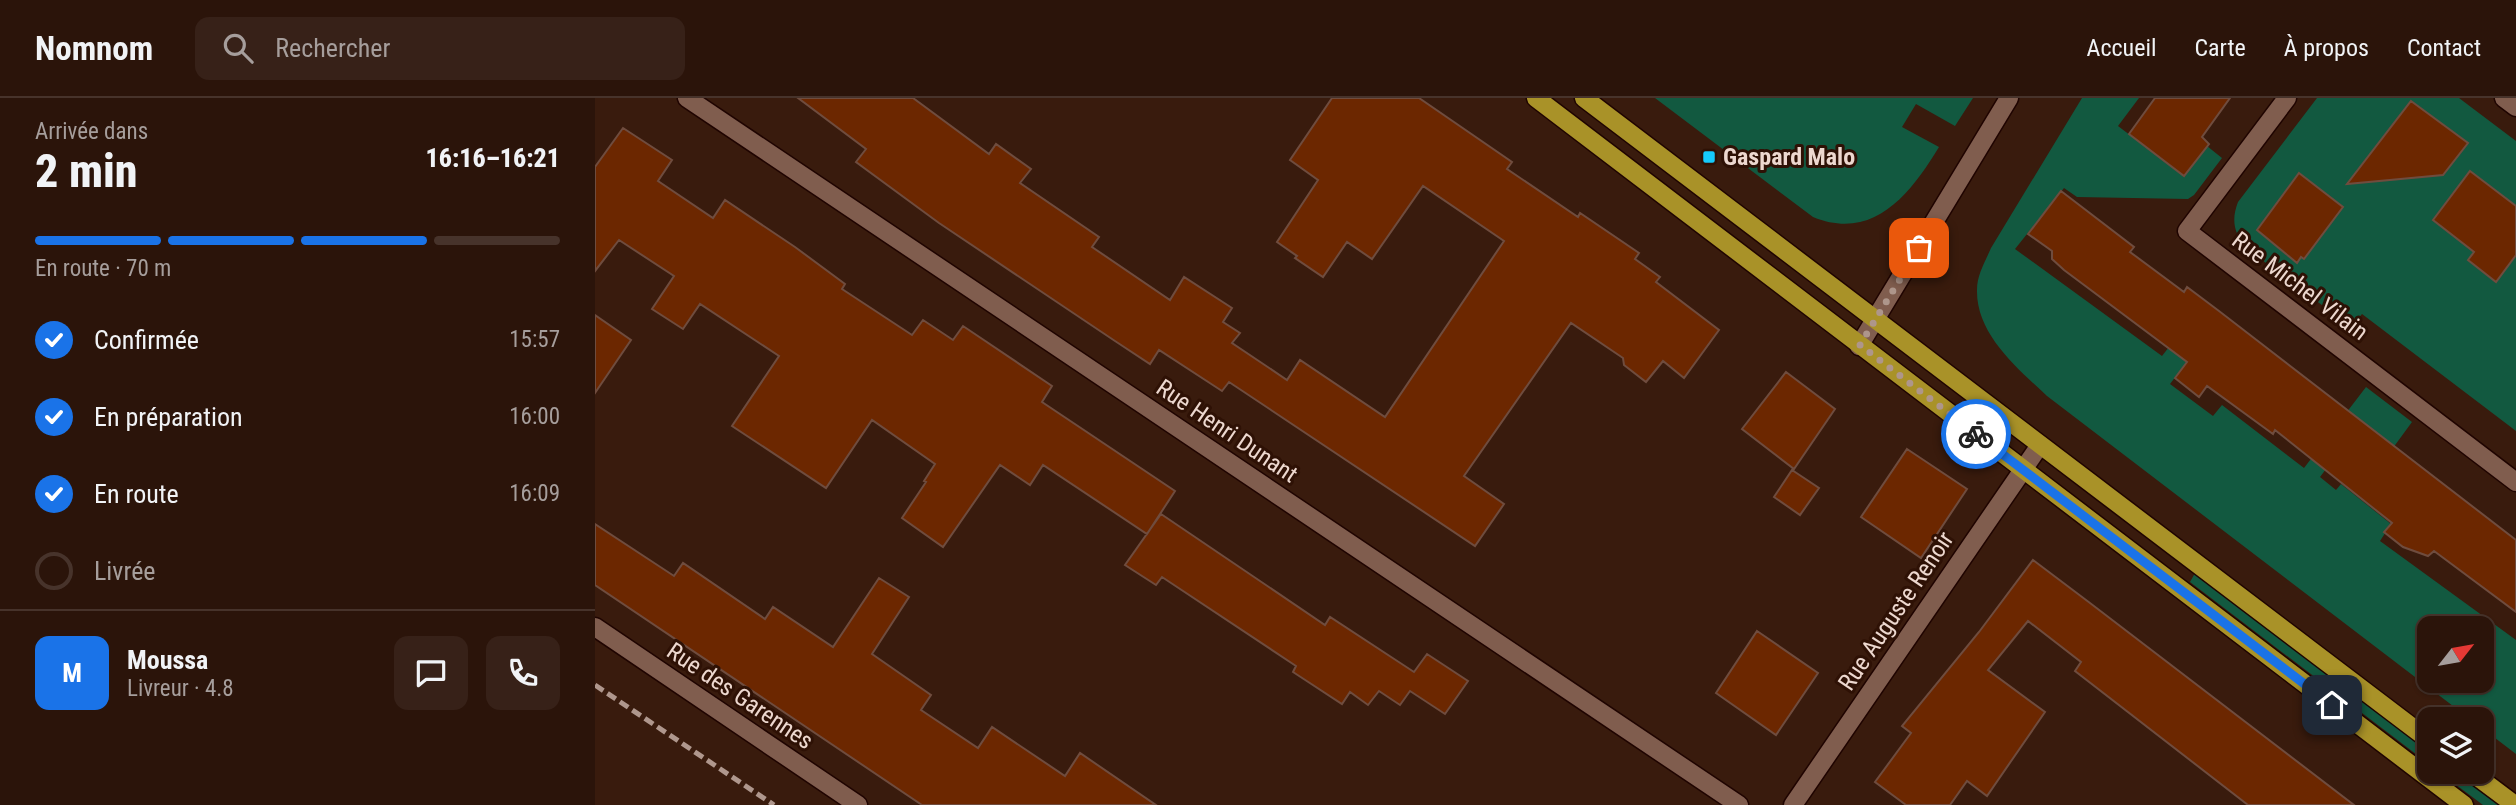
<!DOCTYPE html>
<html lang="fr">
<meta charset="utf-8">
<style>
body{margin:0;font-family:"Roboto Condensed",sans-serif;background:#372118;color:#f1f3f6;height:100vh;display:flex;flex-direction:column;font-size:26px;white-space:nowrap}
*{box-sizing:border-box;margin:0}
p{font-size:23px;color:#a69e9c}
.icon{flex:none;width:38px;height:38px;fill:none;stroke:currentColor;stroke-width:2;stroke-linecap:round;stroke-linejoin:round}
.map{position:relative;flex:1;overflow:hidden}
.drawer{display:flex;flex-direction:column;background:#2b140a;width:595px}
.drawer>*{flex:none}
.needle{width:46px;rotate:59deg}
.controls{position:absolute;left:1822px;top:518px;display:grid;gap:14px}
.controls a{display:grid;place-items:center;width:77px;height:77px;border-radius:14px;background:#2b140a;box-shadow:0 2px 5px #0004,0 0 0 2px #47332b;font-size:35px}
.pin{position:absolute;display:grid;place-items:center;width:60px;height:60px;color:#fff;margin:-30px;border-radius:14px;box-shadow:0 4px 10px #0006}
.courier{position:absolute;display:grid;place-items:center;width:70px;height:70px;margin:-35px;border:5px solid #1a73e8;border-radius:50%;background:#fff;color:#222;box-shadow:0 2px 9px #0007}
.overview em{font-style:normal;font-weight:800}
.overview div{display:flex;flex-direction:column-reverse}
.overview{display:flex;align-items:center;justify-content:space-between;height:119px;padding:0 35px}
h1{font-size:46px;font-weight:800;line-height:52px}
.bar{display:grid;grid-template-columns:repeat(4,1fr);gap:10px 7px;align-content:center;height:84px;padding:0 35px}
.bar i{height:9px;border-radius:5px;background:#47332b}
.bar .on{background:#1a73e8}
.bar p{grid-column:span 4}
.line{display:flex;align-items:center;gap:18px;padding:0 35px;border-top:2px solid #47332b}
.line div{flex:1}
.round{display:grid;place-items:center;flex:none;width:74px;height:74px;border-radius:14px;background:#372118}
ol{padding:0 35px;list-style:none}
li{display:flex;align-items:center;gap:21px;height:77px}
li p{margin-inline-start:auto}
li .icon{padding:7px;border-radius:50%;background:#1a73e8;color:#fff;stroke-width:4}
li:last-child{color:#a69e9c}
li i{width:38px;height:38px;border:4px solid #47332b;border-radius:50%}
header{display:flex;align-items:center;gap:42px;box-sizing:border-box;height:98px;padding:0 35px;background:#2b140a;border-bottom:2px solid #47332b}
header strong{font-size:33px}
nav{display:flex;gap:38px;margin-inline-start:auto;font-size:24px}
.search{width:490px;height:63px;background:#372118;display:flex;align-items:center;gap:18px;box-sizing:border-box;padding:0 24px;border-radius:14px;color:#a69e9c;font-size:26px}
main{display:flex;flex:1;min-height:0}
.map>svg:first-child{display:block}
.green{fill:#125940;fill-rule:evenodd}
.building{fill:#6c2700;stroke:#6f4c3e;stroke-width:2}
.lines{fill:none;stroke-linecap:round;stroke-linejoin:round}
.minor-casing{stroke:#1f0400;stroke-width:21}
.major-casing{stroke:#1f0400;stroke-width:21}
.minor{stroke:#805d4e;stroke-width:18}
.major{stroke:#a99228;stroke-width:18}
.rail{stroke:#af978d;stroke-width:5;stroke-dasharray:10 5;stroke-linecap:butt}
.done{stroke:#ae968b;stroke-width:7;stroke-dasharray:0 12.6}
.route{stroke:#1a73e8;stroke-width:9}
.poi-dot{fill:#16cafb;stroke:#2e1105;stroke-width:2.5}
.labels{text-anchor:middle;stroke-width:6;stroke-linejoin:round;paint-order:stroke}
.poi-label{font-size:24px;font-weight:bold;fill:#edd8cf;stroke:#2e1105;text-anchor:start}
.street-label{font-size:24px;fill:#edd8cf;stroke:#2e1105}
</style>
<header>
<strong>Nomnom</strong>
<div class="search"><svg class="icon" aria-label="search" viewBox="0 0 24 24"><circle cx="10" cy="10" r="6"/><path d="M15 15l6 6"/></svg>Rechercher</div>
<nav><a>Accueil</a><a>Carte</a><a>À propos</a><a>Contact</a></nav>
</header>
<main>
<section class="drawer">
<div class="overview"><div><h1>2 min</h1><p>Arrivée dans</p></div><em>16:16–16:21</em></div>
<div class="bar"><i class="on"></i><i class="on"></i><i class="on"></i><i></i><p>En route · 70 m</p></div>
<ol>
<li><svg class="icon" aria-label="check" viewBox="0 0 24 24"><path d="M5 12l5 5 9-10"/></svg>Confirmée<p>15:57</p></li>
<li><svg class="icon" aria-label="check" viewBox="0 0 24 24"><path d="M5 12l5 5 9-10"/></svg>En préparation<p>16:00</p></li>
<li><svg class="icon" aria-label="check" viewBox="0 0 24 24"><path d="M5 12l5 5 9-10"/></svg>En route<p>16:09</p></li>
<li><i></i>Livrée</li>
</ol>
<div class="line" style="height:126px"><b class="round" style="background:#1a73e8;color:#fff">M</b><div><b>Moussa</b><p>Livreur · 4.8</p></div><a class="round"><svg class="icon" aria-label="chat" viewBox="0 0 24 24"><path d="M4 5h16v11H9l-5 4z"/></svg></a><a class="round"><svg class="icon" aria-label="phone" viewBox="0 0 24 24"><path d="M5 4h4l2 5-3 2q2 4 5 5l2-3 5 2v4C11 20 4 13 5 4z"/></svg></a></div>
</section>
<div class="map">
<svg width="1921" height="707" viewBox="0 0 1921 707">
<rect width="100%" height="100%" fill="#391b0d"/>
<path class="green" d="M1060 0H1378L1360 28 1321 6 1307 29 1344 49C1316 95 1279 144 1218 119Z
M1487 0H1544L1523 28 1589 78 1612 48 1627 60 1599 97 1593 101 1482 99 1469 90 1420 151 1567 258 1606 208 1624 222 1575 286 1618 318 1627 307 1709 370 1771 289 1817 324 1795 354 1762 330 1725 379 1741 392 1746 386 1796 426 1785 443 1921 542V656L1887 630 1886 621H1875L1452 298C1422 270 1381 236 1382 192 1382 177 1390 164 1396 150ZM1834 530H1886V583H1834Z
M1722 0H1864L1921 43V333L1767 216 1756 229 1651 150C1639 135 1636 122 1643 104Z
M1600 475 1834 653V666L1595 484Z
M1844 674H1861L1905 707H1888Z"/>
<path class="building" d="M203 0H318L394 56 401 46 436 71 425 85 504 139 497 149 575 202 589 179 637 210 628 224 645 235 637 245 692 282 705 262 790 319 909 143 828 88 777 161 752 144 728 179 700 160 702 158 682 144 723 82 695 62 737 0H824L917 64 912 71 983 119 985 115 1044 155 1040 161 1065 179 1061 184 1124 232 1089 280 1068 263 1051 284 1029 267 1028 260 976 225 869 378 909 406 880 448 634 284 627 293 564 252 555 266 520 243 344 125 261 64 271 51Z
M1560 0H1635L1607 39 1614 46 1589 78 1534 36Z
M1816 3 1873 45 1848 77 1752 86Z
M28 30 77 62 63 83 118 120 130 102 200 149 250 186 247 191 317 237 328 222 358 242 368 228 457 288 447 304 580 393 552 436 448 367 435 387 405 367 348 449 307 420 331 384 329 383 340 366 277 322 231 390 137 328 184 258 105 206 88 231 57 211 79 178 24 142 0 173V69Z
M1875 73 1921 108V157L1901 184 1873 162 1879 154 1838 122Z
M1704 75 1748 109 1709 161 1706 159 1702 165 1662 132Z
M1466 93 1539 149 1535 154 1589 194 1592 189 1624 213 1921 442V514L1839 453 1833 458 1808 449 1789 434 1797 425 1680 332 1678 336 1612 288 1604 299 1580 280 1592 264 1469 172 1457 161V153L1433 136Z
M0 217 36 242 0 295Z
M1191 274 1240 311 1199 371 1147 331Z
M1312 351 1372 391 1326 460 1266 419Z
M1197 372 1224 390 1205 417 1179 399Z
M566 416 730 527 735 519 819 574 832 556 873 583 850 616 815 593 805 607 784 593 773 607 755 594 747 606 698 574 701 568 567 479 561 487 530 467Z
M0 426 79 478 88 465 170 521 178 509 238 549 284 480 314 499 277 556 336 597 326 612 383 650 397 629 470 678 485 655 561 707H327L0 487Z
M1438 462 1495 505 1759 707H1653L1480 573 1486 564 1433 523 1393 572 1450 614 1392 698 1372 683 1355 707H1311L1280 684 1316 635 1307 628 1384 534Z
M1162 533 1223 575 1181 637 1121 595Z"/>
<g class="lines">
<defs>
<path id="minor" d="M92 0 1144 707
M1692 0 1592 133 1921 384
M1909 0 1921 9
M1264 248 1414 0
M0 529 263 707
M1198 707 1445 347"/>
<path id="major" d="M941 0 1869 707
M989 0 1834 642
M1876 674 1920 707"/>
</defs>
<use href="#minor" class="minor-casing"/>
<use href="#major" class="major-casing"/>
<use href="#minor" class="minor"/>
<use href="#major" class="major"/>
<path class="rail" d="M0 587 179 707"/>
</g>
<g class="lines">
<path class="done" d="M1324 150 1265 247 1381 336"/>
<path class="route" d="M1381 336 1737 607"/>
</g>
<rect class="poi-dot" x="1107" y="52" width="14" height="14" rx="3.5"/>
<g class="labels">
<g class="poi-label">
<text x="1128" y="67">Gaspard Malo</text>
</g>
<g class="street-label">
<text transform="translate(1705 188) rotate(37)" y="8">Rue Michel Vilain</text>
<text transform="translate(632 333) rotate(34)" y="8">Rue Henri Dunant</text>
<text transform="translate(1301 513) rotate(-56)" y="8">Rue Auguste Renoir</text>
<text transform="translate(145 598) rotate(34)" y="8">Rue des Garennes</text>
</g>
</g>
</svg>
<div class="controls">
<a><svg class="needle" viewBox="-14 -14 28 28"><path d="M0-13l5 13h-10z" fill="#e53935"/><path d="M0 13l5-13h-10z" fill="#a69e9c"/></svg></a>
<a><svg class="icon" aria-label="layers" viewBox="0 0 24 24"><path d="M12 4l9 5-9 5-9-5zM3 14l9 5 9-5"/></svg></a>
</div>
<div class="pin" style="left:1324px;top:150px;background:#ea580c"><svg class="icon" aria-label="bag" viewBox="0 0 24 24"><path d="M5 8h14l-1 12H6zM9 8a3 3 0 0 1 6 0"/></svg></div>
<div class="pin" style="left:1737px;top:607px;background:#1f2937"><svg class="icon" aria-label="home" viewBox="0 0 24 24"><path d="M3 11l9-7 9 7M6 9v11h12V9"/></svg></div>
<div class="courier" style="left:1381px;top:336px"><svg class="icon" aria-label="bike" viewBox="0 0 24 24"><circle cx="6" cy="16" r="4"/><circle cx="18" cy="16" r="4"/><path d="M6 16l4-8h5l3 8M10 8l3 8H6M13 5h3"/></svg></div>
</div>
</main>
